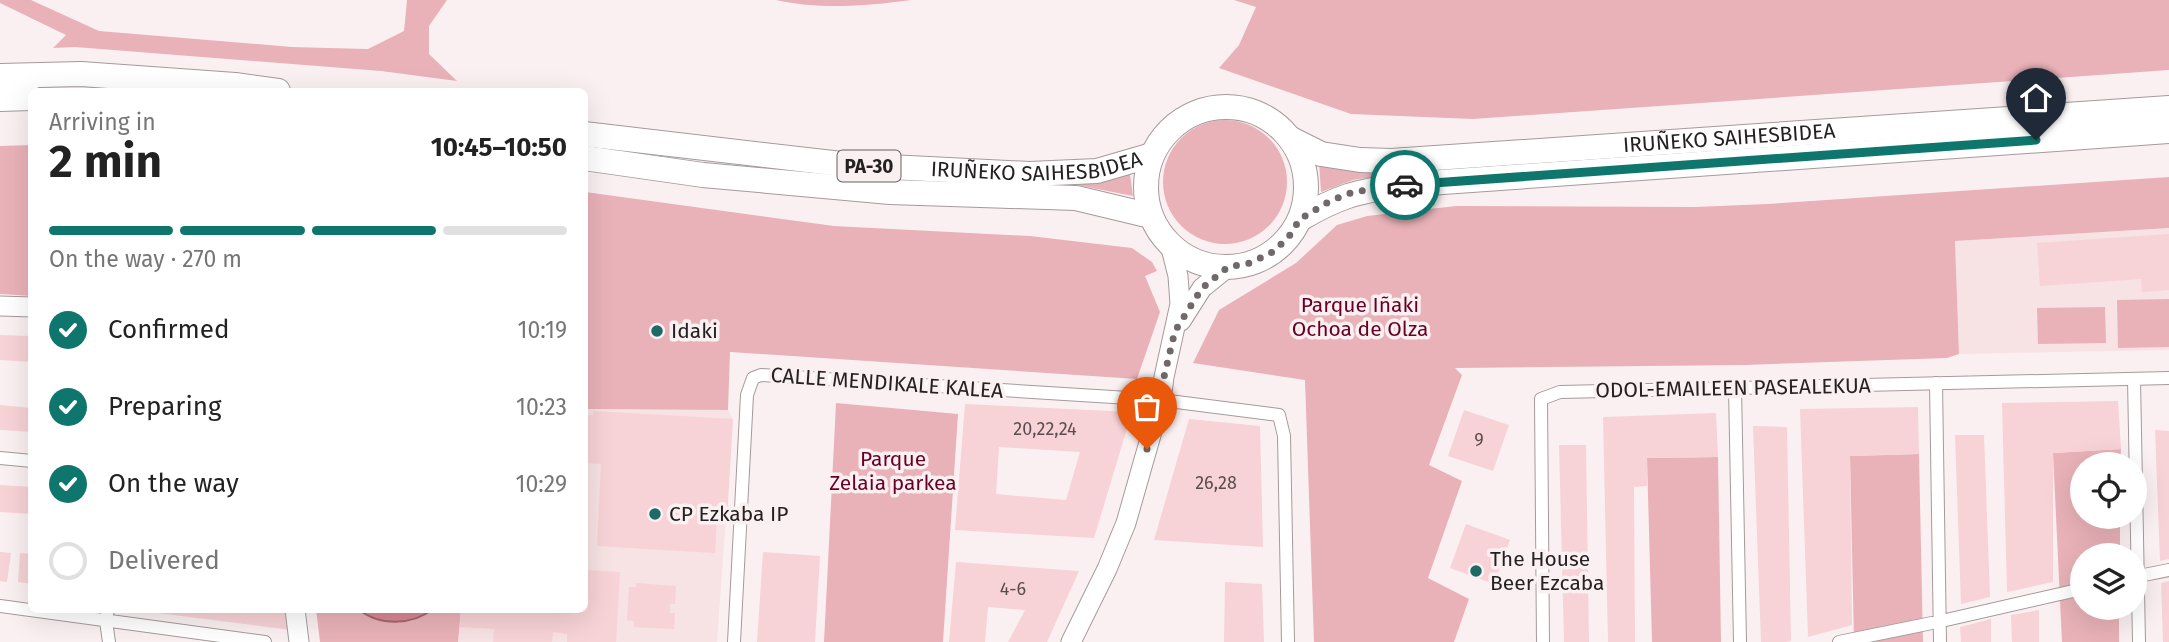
<!DOCTYPE html>
<meta charset="utf-8">
<style>
body{margin:0;font-family:"Fira Sans",sans-serif;background:#f6f6f6;color:#222;height:100vh;display:flex;flex-direction:column;font-size:26px;white-space:nowrap}
*{box-sizing:border-box;margin:0}
p{font-size:23px;color:#767676}
.icon{flex:none;width:38px;height:38px;fill:none;stroke:currentColor;stroke-width:2;stroke-linecap:round;stroke-linejoin:round}
.map{position:relative;flex:1;overflow:hidden}
.panel{position:absolute;left:28px;top:88px;width:560px;height:525px;display:flex;flex-direction:column;background:#fff;border-radius:10px;box-shadow:0 7px 28px #0002}
.panel>*{flex:none}
.controls{position:absolute;left:2070px;top:452px;display:grid;gap:14px}
.controls a{display:grid;place-items:center;width:77px;height:77px;border-radius:50%;background:#fff;box-shadow:0 7px 28px #0002;font-size:35px}
.pin{position:absolute;display:grid;place-items:center;width:60px;height:60px;color:#fff;margin:-72px -30px;border-radius:50% 50% 50% 0;rotate:-45deg;box-shadow:0 0 7px #0007}
.pin .icon{rotate:45deg}
.courier{position:absolute;display:grid;place-items:center;width:70px;height:70px;margin:-35px;border:5px solid #0f766e;border-radius:50%;background:#fff;color:#222;box-shadow:0 2px 9px #0007}
.headline em{font-style:normal;font-weight:700}
.headline div{display:flex;flex-direction:column-reverse}
.headline{display:flex;align-items:center;justify-content:space-between;height:119px;padding:0 21px}
h1{font-size:46px;font-weight:700;line-height:52px}
.bar{display:grid;grid-template-columns:repeat(4,1fr);gap:10px 7px;align-content:center;height:84px;padding:0 21px}
.bar i{height:9px;border-radius:5px;background:#e0e0e0}
.bar .selected{background:#0f766e}
.bar p{grid-column:span 4}
ol{padding:0 21px;list-style:none}
li{display:flex;align-items:center;gap:21px;height:77px}
li p{margin-inline-start:auto}
li .icon{padding:7px;border-radius:50%;background:#0f766e;color:#fff;stroke-width:4}
li:last-child{color:#767676}
li i{width:38px;height:38px;border:4px solid #e0e0e0;border-radius:50%}
.map>svg:first-child{display:block}
.built{fill:#f7e2e4}
.green{fill:#e9b2b8}
.water{fill:#da8792;stroke:#a46870;stroke-width:2}
.building{fill:#f7d2d6;fill-rule:evenodd}
.lines{fill:none;stroke-linecap:round;stroke-linejoin:round}
.street-casing{stroke:#a59a9b;stroke-width:14}
.secondary-casing{stroke:#a59a9b;stroke-width:21}
.highway-casing{stroke:#a59a9b;stroke-width:26}
.street{stroke:#fff;stroke-width:12}
.secondary{stroke:#fff;stroke-width:19}
.highway{stroke:#fff;stroke-width:24}
.done{stroke:#70696a;stroke-width:7;stroke-dasharray:0 12.6}
.route{stroke:#0f766e;stroke-width:9}
.poi-dot{fill:#1e6a67;stroke:#fbf0f1;stroke-width:2.5}
.labels{text-anchor:middle;stroke-width:7;stroke-linejoin:round;paint-order:stroke}
.number-label{font-size:18px;fill:#5a4d4f}
.shield{fill:#fbf0f1;stroke:#655f60;stroke-width:2}
.shield-label{font-size:19px;font-weight:bold;fill:#252122}
.street-label{font-size:21px;fill:#252122;stroke:#fbf0f1}
.park-label{font-size:21px;fill:#690024;stroke:#fbf0f1}
.poi-label{font-size:21px;fill:#252122;stroke:#fbf0f1;text-anchor:start}
</style>
<div class="map">
<svg width="2169" height="642" viewBox="0 0 2169 642">
<rect width="100%" height="100%" fill="#fbf0f1"/>
<path class="built" d="M2169 228V350L1959 354 1955 241Z
M585 409 728 410 733 419 717 642H458L461 609H584Z"/>
<path class="green" d="M0 0H31L99 31 292 47 368 49 404 31 407 0H447L429 26V54L457 81 381 71 75 47 53 48 66 35 0 3Z
M776 0H911C867 6 820 10 776 0Z
M1234 0H2169V70L1473 119 1351 114 1219 68 1239 45 1256 7Z
M1163 182a62 62 0 1 1 124 0a62 62 0 1 1-124 0Z
M31 145V296L0 294V146Z
M1319 163 1359 172 1390 174 1353 180 1321 192Z
M1130 174 1133 196 1077 185Z
M2169 177V228L1955 241 1959 354 1947 358 1745 365 1455 368 1462 375 1429 465 1462 481 1428 578 1469 599 1454 642H1314L1305 380 1193 363 1219 310 1296 263 1337 225 1367 216 1456 206 1695 207 1767 204Z
M585 192 834 226 1030 236 1132 248 1152 262 1157 271 1145 276 1160 312 1137 379 730 352 728 410 585 409Z
M2169 299V347L2118 348 2117 300Z
M2105 307 2106 343 2038 344 2037 308Z
M836 403 958 414 943 642H824Z
M2121 449 2120 464H2082V516H2120V555H2082V607H2119V642H2062L2053 453Z
M1919 454 1923 642H1854L1850 456Z
M1718 457 1721 642H1652L1647 458Z
M316 609H461L458 642H320Z"/>
<path class="water" d="M358 609H433C411 626 379 626 358 609Z"/>
<path class="building" d="M2169 234V290L2142 292 2141 279 2040 286 2037 243Z
M0 335 32 336V362L0 360Z
M2118 401 2121 449 2053 453V582L2007 592 2002 403Z
M965 404 1132 412 1094 538 955 530ZM999 447 1080 452 1066 500 996 494Z
M0 405 32 408V432L0 430Z
M1918 407 1919 454 1850 456 1852 625 1808 637 1800 409Z
M1464 410 1509 425 1493 471 1448 456Z
M593 411 733 419 727 519 717 518 715 553 597 546 601 464 584 463V415H593Z
M1716 413 1718 457 1647 458V486L1634 487 1635 642H1608L1603 417Z
M1189 419 1260 426 1263 547 1154 540Z
M1753 426 1787 427 1791 641 1786 642H1761Z
M2155 430 2169 431V559L2160 561Z
M1955 435H1984L1990 597 1961 604Z
M1559 445H1586L1589 642H1564Z
M0 485 32 487V514L0 512Z
M1466 524 1510 540 1494 584 1450 568Z
M0 552 11 553 7 582 0 581Z
M763 552 820 556 815 642H757Z
M20 553 32 554V584L18 582Z
M956 562 1079 571 1047 642H1008L1025 610 988 607 985 642H949Z
M584 570 620 572 616 642H567V634L553 632 552 642H493L494 629 460 627 461 609H584Z
M2169 581V642H2163L2161 583Z
M1225 582 1262 584 1264 642H1224Z
M636 583 676 586 675 604H670V613H675L674 629 634 627V621L627 620 629 587H636Z
M159 609H287L290 630 158 613Z
M2039 610V642H2012L2011 615Z
M1991 619V642H1961L1960 627Z"/>
<g class="lines">
<defs>
<path id="street" d="M2134 379 2139 642
M1936 383 1940 642
M1735 388 1740 642
M0 458 32 461
M2144 575 2169 570
M0 606 265 642
M108 609 106 621 109 642
M1946 620 2082 589
M734 642 747 395 753 378 761 375 1161 400 1279 415 1284 436 1288 642
M1543 642 1541 399 1560 392 2169 378
M1839 642 1932 623"/>
<path id="secondary" d="M0 306 32 307
M1181 321 1202 288 1228 267
M295 609 299 642
M1071 642 1107 569 1126 523 1161 400 1164 377 1180 304 1178 276 1170 244"/>
<g id="highway">
<path d="M0 76 81 74 235 85 278 91"/>
<path d="M0 99 32 98"/>
<circle cx="1226" cy="187" r="80"/>
<path id="s1" d="M584 134 850 165 1030 174 1097 171 1152 155"/>
<path id="s2" d="M1291 139 1321 154 1360 160 1391 161 2169 108"/>
<path d="M584 158 703 175 890 192 1076 198 1151 216"/>
<path d="M1300 219C1339 196 1356 192 1400 185L2169 131"/>
</g>
</defs>
<use href="#street" class="street-casing"/>
<use href="#secondary" class="secondary-casing"/>
<use href="#highway" class="highway-casing"/>
<use href="#street" class="street"/>
<use href="#secondary" class="secondary"/>
<use href="#highway" class="highway"/>
</g>
<g class="lines">
<path class="done" d="M1147 449 1161 400 1164 377 1175 331 1202 288 1228 267 1250 263 1271 253 1288 238 1300 219 1330 201 1353 192 1405 185"/>
<path class="route" d="M1405 185 2036 140"/>
</g>
<g class="poi-dot">
<circle cx="657" cy="331" r="7"/>
<circle cx="655" cy="514" r="7"/>
<circle cx="1476" cy="571" r="7"/>
</g>
<g class="labels">
<g class="number-label">
<text x="1045" y="435">20,22,24</text>
<text x="1479" y="446">9</text>
<text x="1216" y="489">26,28</text>
<text x="1013" y="595">4-6</text>
</g>
<rect class="shield" x="837.5" y="150.5" width="63" height="31" rx="5"/>
<g class="shield-label">
<text x="869" y="173">PA-30</text>
</g>
<g class="street-label">
<text dy="7" stroke="none"><textPath href="#s2" startOffset="443">IRUÑEKO SAIHESBIDEA</textPath></text>
<text dy="7" stroke="none"><textPath href="#s1" startOffset="455">IRUÑEKO SAIHESBIDEA</textPath></text>
<text transform="translate(887 383) rotate(4)" y="7">CALLE MENDIKALE KALEA</text>
<text transform="translate(1733 388) rotate(-1)" y="7">ODOL-EMAILEEN PASEALEKUA</text>
</g>
<g class="park-label">
<text x="1360" y="312">Parque Iñaki<tspan x="1360" dy="24">Ochoa de Olza</tspan></text>
<text x="893" y="466">Parque<tspan x="893" dy="24">Zelaia parkea</tspan></text>
</g>
<g class="poi-label">
<text x="671" y="338">Idaki</text>
<text x="669" y="521">CP Ezkaba IP</text>
<text x="1490" y="566">The House<tspan x="1490" dy="24">Beer Ezcaba</tspan></text>
</g>
</g>
</svg>
<div class="controls">
<a><svg class="icon" aria-label="locate" viewBox="0 0 24 24"><circle cx="12" cy="12" r="6"/><path d="M12 2v4M12 18v4M2 12h4M18 12h4"/></svg></a>
<a><svg class="icon" aria-label="layers" viewBox="0 0 24 24"><path d="M12 4l9 5-9 5-9-5zM3 14l9 5 9-5"/></svg></a>
</div>
<div class="pin" style="left:1147px;top:449px;background:#ea580c"><svg class="icon" aria-label="bag" viewBox="0 0 24 24"><path d="M5 8h14l-1 12H6zM9 8a3 3 0 0 1 6 0"/></svg></div>
<div class="pin" style="left:2036px;top:140px;background:#1f2937"><svg class="icon" aria-label="home" viewBox="0 0 24 24"><path d="M3 11l9-7 9 7M6 9v11h12V9"/></svg></div>
<div class="courier" style="left:1405px;top:185px"><svg class="icon" aria-label="car" viewBox="0 0 24 24"><path d="M5 17H2v-5l4-1 3-4h7l3 4 3 1v5h-3M9 17h6M6 11h13"/><circle cx="7" cy="17" r="2"/><circle cx="17" cy="17" r="2"/></svg></div>
<section class="panel">
<div class="headline"><div><h1>2 min</h1><p>Arriving in</p></div><em>10:45–10:50</em></div>
<div class="bar"><i class="selected"></i><i class="selected"></i><i class="selected"></i><i></i><p>On the way · 270 m</p></div>
<ol>
<li><svg class="icon" aria-label="check" viewBox="0 0 24 24"><path d="M5 12l5 5 9-10"/></svg>Confirmed<p>10:19</p></li>
<li><svg class="icon" aria-label="check" viewBox="0 0 24 24"><path d="M5 12l5 5 9-10"/></svg>Preparing<p>10:23</p></li>
<li><svg class="icon" aria-label="check" viewBox="0 0 24 24"><path d="M5 12l5 5 9-10"/></svg>On the way<p>10:29</p></li>
<li><i></i>Delivered</li>
</ol>
</section>
</div>
